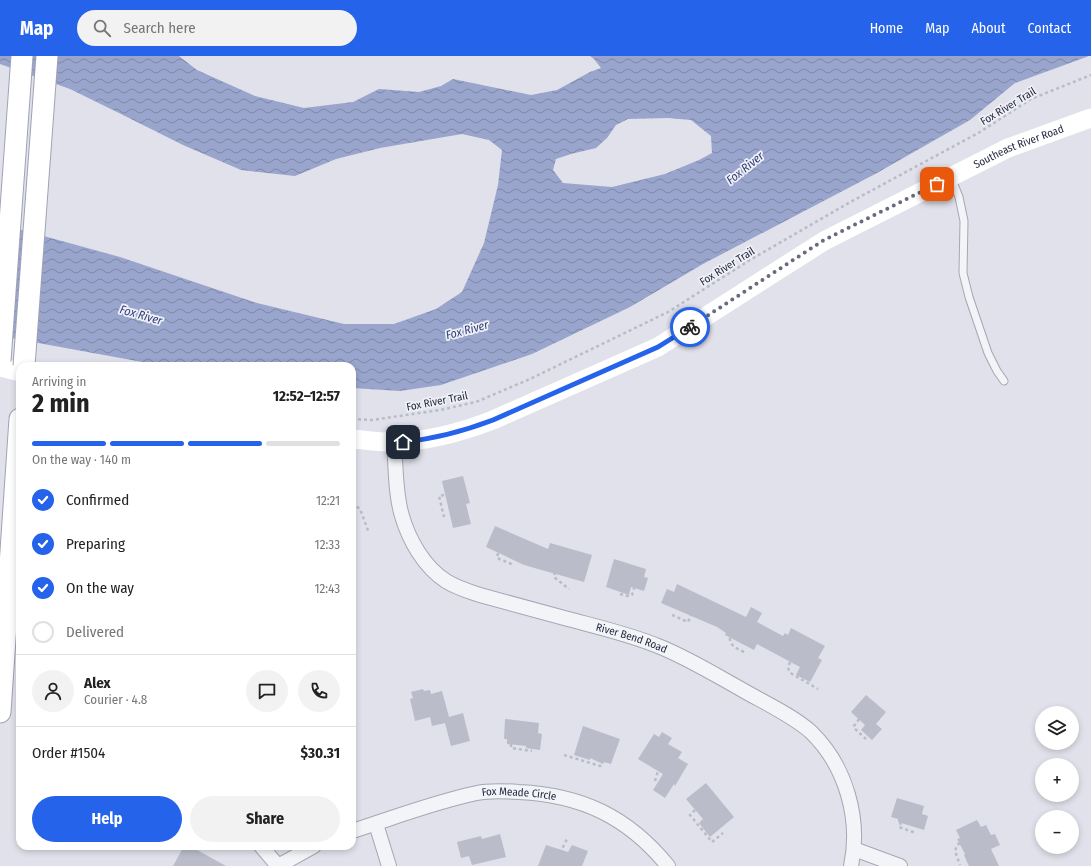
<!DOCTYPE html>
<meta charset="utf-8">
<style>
body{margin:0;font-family:"Fira Sans Condensed",sans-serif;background:#f2f2f2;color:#222;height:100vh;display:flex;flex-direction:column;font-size:15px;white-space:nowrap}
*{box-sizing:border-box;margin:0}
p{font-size:13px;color:#767676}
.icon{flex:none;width:22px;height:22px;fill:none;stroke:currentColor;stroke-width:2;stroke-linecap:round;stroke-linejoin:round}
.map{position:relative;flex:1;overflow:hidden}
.details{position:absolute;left:16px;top:306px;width:340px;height:488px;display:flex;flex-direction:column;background:#fff;border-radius:12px;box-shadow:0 2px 6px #0003}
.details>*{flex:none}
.buttons{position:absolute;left:1035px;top:650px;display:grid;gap:8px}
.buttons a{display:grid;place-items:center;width:44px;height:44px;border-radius:50%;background:#fff;box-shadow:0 2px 6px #0003;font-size:20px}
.pin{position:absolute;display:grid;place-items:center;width:34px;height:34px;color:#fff;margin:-17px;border-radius:8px;box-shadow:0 2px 6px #0006}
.courier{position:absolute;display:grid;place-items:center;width:40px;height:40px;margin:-20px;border:3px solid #2563eb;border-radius:50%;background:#fff;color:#222;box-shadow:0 1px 5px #0007}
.summary em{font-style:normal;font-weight:700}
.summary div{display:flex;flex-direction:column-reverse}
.summary{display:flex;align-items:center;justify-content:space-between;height:68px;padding:0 16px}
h1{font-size:26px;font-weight:700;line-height:30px}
.bar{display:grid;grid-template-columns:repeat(4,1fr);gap:6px 4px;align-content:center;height:48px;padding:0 16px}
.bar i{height:5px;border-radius:3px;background:#e0e0e0}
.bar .selected{background:#2563eb}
.bar p{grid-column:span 4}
.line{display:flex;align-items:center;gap:10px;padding:0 16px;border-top:1px solid #e0e0e0}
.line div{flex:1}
.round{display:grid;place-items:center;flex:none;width:42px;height:42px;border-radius:21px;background:#f2f2f2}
ol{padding:0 16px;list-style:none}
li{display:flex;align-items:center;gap:12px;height:44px}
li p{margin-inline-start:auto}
li .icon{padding:4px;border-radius:50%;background:#2563eb;color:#fff;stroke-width:4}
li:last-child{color:#767676}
li i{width:22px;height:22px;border:2px solid #e0e0e0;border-radius:50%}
.cta{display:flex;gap:8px;margin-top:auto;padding:8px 16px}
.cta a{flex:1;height:46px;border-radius:24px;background:#2563eb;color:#fff;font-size:16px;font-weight:700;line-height:46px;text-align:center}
.cta a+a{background:#f2f2f2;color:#222}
header{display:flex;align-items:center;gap:24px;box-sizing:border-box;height:56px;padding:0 20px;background:#2563eb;color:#fff}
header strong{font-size:19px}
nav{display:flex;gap:22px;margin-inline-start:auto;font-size:14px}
.search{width:280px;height:36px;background:#f2f2f2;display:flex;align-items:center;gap:10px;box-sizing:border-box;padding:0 14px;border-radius:22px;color:#767676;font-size:15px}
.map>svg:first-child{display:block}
.water{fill:url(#water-waves);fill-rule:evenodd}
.building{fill:#babcca}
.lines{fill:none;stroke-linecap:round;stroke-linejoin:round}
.lane-casing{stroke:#a5a7b4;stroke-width:9}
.street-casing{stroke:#a5a7b4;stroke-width:16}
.primary-casing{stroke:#9fa2b6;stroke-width:23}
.path{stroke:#babcc5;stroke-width:2.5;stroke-dasharray:3 3;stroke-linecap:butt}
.lane{stroke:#f3f4f8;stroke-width:7}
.street{stroke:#f3f4f8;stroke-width:14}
.secondary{stroke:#fff;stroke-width:19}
.primary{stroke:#fff;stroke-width:21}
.primary-bridge-casing{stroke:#9fa2b6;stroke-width:23;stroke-linecap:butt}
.primary-bridge{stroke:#fff;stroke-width:21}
.done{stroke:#686b7d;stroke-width:4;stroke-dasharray:0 7.2}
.route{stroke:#2563eb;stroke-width:5}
.labels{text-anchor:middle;stroke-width:3.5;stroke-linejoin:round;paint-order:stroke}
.street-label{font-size:11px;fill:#272b42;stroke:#f0f1f7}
.water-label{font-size:12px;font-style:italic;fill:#2f3e79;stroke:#f0f1f7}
</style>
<header>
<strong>Map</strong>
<div class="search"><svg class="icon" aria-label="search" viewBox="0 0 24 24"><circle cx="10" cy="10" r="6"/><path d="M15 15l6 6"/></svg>Search here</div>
<nav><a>Home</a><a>Map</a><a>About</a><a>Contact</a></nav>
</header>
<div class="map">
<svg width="1091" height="810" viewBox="0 0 1091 810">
<defs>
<pattern id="water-waves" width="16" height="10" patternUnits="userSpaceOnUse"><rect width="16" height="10" fill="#99a5cc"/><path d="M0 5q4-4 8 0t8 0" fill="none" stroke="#7d87a7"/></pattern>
</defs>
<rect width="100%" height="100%" fill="#e0e1ea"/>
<path class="water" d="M0 0H179L197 14 255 40 304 52 353 46 379 33 419 36 441 30 453 23 531 39 557 34 590 16 601 12 594 3 590 0H1089L1015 27 970 64 877 117 703 208 630 251 532 298 441 329 400 335 352 332V310H164L0 280V168L120 201 257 247 344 268H394L436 253 462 236 484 187 498 129 502 94 489 84 462 78 380 92 336 103 295 120 241 114 183 89 119 57 70 33 0 8ZM668 62 691 64 711 80 712 97 699 104 665 118 612 131 563 127 553 114 556 103 571 98 596 92 607 82 616 69 628 63Z"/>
<path class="building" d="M463 420 470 447 466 448 471 468 453 472 442 425Z
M495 470 548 493 550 487 592 499 584 526 524 509 486 491Z
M614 503 646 513 644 521 648 522 644 535 631 531 629 539 606 531Z
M677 528 746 561 751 551 762 557 757 566 783 580 785 577 788 579 791 572 825 590 818 602 822 604 810 626 796 619 800 611 757 588 754 594 725 579 726 577 717 571 661 547 667 533 674 536Z
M423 633 424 635 430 634 431 638 442 635 449 661 463 657 470 685 451 690 445 667 432 670 430 661 415 665 410 643 413 642 411 636Z
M866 639 886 656 876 668 882 673 872 684 861 674 865 669 851 656Z
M505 663 539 667 538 677 542 678 540 694 526 692V690L507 688V683H504Z
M583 670 620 683 611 708 604 706 603 708 590 702V704L574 699Z
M662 676 672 682 668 688 682 696 678 702 688 708 675 730 674 728 665 742 653 734 663 718 638 703 654 678 659 681Z
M706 727 734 761 710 781 699 767 703 763 686 743Z
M897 742 924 750 922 758 928 760 924 774 898 766V763L891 761Z
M977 764 981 771 986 769 991 779 995 778 1000 789 991 793 999 810H969L967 806 964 799 965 798 957 783 960 782 956 774Z
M500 778 506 801 472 809 469 800 461 802 457 786 481 780 482 783Z
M546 789 568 796 572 789 588 795 582 810H538Z
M184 790H190L226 810H173Z"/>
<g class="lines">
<defs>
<path id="lane" d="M951 121 959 141 964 165 963 217 969 241 988 297 997 315 1004 325"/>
<g id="street">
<path id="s1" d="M394 386C396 410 395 437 402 460 409 484 424 511 446 525 457 532 468 535 480 539 510 547 539 555 568 563 598 571 629 578 658 590 686 601 712 617 739 632 761 645 792 659 811 676 846 710 861 763 851 810"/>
<path d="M376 768 389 810"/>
<path id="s2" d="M352 775C393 762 434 746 477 737 490 734 505 735 519 736 582 739 628 761 668 810"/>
<path d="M261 790 278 810"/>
<path d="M854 793 900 810"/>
<path d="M278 810 314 790"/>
</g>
<path id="primary" d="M0 656 20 363"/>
</defs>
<use href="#lane" class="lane-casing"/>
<use href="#street" class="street-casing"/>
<use href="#primary" class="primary-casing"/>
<path class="path" d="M42 308 49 310
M352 363 372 364 440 354 476 346 530 323 668 256 750 204 854 144 980 76 1031 43 1091 19
M444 439 439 440 444 461
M352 447 360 453 369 477
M498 497 497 502 514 509
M555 516 554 521 569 533
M620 538 628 540 632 539 634 532
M672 559 688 566 691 559
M730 582C729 590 740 594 746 597
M790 606C788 611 787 614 792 618L818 633
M859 663 854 670V672L866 683
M511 688V692L532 695
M564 699 600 710 601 707
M655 725 658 715
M695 754 690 759 712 786 723 777
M901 766 899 771 916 777
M960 787 957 789 955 795 960 809
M560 797 567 783"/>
<use href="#lane" class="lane"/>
<use href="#street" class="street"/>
<g class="secondary">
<path d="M0 311 20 316"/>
<path id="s3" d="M352 383C366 384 381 387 396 386 429 385 462 376 493 364L658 291 824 185 1008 92 1091 62"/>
</g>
<use href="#primary" class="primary"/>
<defs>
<path id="primary-bridge" d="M0 305 22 0
M24 310 47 0"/>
</defs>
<use href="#primary-bridge" class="primary-bridge-casing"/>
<use href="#primary-bridge" class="primary-bridge"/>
</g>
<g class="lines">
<path class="done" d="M690 271 824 184 937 128"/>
<path class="route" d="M403 386C434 383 464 375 493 364L658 291 690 271"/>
</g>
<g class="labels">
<g class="street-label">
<text transform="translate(1008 50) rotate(-31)" y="4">Fox River Trail</text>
<text dy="4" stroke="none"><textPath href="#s3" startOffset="738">Southeast River Road</textPath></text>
<text transform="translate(727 210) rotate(-32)" y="4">Fox River Trail</text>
<text transform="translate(437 345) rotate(-11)" y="4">Fox River Trail</text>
<text dy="4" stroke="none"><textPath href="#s1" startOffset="349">River Bend Road</textPath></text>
<text dy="4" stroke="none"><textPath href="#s2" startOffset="173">Fox Meade Circle</textPath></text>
</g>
<g class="water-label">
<text transform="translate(745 112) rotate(-39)" y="4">Fox River</text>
<text transform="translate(141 259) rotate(16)" y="4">Fox River</text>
<text transform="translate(467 274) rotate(-15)" y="4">Fox River</text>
</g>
</g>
</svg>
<div class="buttons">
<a><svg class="icon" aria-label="layers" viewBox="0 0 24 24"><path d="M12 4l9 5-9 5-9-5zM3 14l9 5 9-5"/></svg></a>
<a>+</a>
<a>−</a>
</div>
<div class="pin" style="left:937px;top:128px;background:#ea580c"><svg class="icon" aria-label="bag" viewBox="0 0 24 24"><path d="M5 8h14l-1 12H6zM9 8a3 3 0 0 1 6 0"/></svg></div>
<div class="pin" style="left:403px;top:386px;background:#1f2937"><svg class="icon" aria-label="home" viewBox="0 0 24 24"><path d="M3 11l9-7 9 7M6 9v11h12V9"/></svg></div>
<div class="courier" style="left:690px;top:271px"><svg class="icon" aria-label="bike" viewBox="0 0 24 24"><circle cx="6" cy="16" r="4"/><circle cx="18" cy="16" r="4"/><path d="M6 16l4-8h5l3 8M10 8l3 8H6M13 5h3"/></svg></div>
<section class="details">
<div class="summary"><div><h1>2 min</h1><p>Arriving in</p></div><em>12:52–12:57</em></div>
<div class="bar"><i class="selected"></i><i class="selected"></i><i class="selected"></i><i></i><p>On the way · 140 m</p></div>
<ol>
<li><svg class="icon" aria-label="check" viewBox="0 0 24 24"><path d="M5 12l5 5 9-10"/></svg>Confirmed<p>12:21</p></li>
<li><svg class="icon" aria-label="check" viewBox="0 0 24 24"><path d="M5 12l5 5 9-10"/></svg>Preparing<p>12:33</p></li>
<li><svg class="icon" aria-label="check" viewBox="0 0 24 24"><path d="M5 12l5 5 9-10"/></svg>On the way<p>12:43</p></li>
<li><i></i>Delivered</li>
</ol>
<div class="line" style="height:72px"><a class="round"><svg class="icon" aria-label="person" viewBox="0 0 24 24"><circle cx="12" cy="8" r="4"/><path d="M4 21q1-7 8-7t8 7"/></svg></a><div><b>Alex</b><p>Courier · 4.8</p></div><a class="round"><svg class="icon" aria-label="chat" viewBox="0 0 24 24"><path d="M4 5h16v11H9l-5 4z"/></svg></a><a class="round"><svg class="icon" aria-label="phone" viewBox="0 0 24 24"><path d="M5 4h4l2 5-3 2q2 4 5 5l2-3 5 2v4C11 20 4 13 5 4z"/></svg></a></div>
<div class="line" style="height:52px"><div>Order #1504</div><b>$30.31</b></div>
<div class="cta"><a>Help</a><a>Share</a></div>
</section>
</div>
